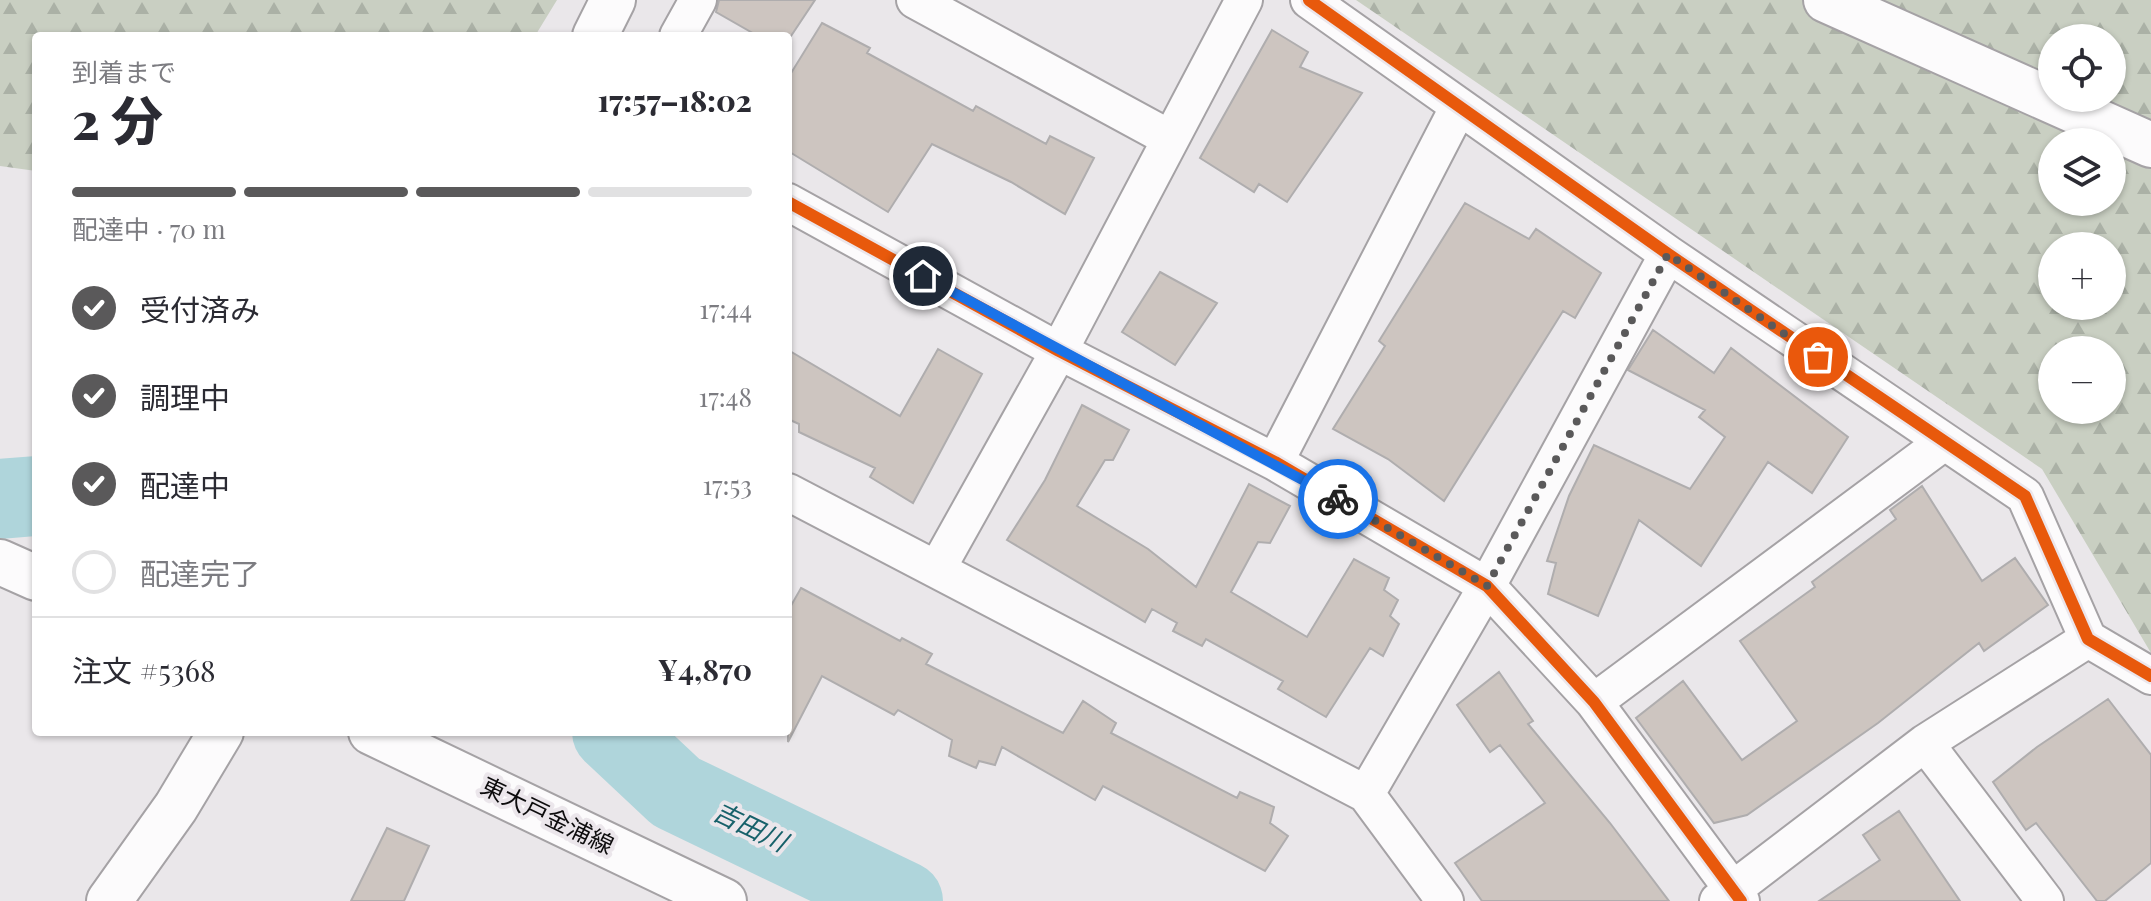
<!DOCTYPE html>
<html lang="ja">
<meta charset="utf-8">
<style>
body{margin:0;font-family:"Playfair Display","Noto Sans JP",serif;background:#f2f2f3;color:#2b2b33;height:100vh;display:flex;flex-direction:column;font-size:30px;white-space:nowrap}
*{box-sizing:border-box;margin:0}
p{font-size:26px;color:#7c7c81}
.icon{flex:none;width:44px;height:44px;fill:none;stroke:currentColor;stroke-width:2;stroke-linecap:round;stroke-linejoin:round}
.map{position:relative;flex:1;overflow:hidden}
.drawer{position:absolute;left:32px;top:32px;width:760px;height:704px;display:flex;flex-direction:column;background:#fff;border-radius:8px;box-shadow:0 2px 6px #0004}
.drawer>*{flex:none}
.buttons{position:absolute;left:2038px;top:24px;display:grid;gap:16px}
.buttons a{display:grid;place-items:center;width:88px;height:88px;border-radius:50%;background:#fff;box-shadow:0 2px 6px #0004;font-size:40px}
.pin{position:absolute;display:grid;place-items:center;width:68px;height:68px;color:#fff;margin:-34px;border:4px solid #fff;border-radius:50%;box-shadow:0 2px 8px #0007}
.courier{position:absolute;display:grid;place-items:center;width:80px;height:80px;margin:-40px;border:6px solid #1a73e8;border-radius:50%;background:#fff;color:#222;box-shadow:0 2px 10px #0007}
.headline em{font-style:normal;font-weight:800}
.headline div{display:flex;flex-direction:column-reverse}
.headline{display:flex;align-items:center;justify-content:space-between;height:136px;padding:0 40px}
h1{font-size:52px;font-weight:800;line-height:60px}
.bar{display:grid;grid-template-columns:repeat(4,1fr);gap:12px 8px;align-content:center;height:96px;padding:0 40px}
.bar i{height:10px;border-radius:6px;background:#e1e1e2}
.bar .active{background:#5a595a}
.bar p{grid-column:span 4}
.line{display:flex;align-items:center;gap:20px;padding:0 40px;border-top:2px solid #e1e1e2}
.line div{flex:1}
ol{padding:0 40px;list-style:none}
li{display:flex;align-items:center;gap:24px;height:88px}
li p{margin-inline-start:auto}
li .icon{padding:8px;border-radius:50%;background:#5a595a;color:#fff;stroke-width:4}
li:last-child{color:#7c7c81}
li i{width:44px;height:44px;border:4px solid #e1e1e2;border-radius:50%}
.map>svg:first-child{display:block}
.forest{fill:url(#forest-firs);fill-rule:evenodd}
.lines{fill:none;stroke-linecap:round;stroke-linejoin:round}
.river{stroke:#afd5db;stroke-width:80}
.building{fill:#cdc5c0;stroke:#afadae;stroke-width:2}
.street-casing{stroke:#a5a2a5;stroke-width:40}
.secondary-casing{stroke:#a5a2a5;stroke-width:48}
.street{stroke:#fcfbfc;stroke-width:36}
.secondary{stroke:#fcfbfc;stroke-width:44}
.cycleway-casing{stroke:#ebe6eb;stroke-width:17}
.cycleway{stroke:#e8590c;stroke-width:12}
.done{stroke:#5a595a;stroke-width:8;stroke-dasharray:0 14.4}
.route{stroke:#1a73e8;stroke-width:10}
.labels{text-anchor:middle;stroke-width:8;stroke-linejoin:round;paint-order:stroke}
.street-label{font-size:24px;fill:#0d0c0d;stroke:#ebe6eb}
.water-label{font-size:26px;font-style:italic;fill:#17616a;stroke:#ebe6eb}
</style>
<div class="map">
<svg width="2151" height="901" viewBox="0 0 2151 901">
<defs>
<pattern id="forest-firs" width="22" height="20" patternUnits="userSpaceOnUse" patternTransform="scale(2)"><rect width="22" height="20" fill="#c9cfc2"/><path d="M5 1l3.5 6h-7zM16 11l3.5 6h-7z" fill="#abb1a6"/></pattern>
</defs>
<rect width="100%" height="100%" fill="#eae7ea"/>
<path class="forest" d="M0 0H557L535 36H36V171L0 166Z
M1356 0H2151V653L2042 469ZM2052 38H2112V98H2052ZM2052 142H2112V202H2052ZM2052 246H2112V306H2052ZM2052 350H2112V410H2052Z"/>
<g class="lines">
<path class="river" d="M0 499 36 496
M612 732 676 792 903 901"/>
</g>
<path class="building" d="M719 0H815L791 36H758L716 12Z
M822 23 870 48 867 53 973 111 976 106 1046 144 1050 136 1094 158 1065 214 1011 182 932 144 888 212 788 151V78Z
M1272 30 1308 52 1300 67 1362 93 1287 202 1259 184 1254 192 1200 158Z
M1465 203 1529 239 1536 229 1601 273 1575 318 1563 311 1444 501 1388 459 1333 429 1385 346 1379 341Z
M1160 272 1217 303 1175 365 1122 332Z
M1653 330 1714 373 1731 348 1848 437 1812 493 1768 462 1701 566 1639 520 1598 616 1548 594 1556 563 1547 561 1569 496 1594 445 1690 489 1725 437 1699 417 1705 410 1628 370Z
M938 349 982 374 913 503 870 477 875 468 799 432V424L788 419V350L900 416Z
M1082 405 1129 430 1113 460H1105L1077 506 1148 549 1196 587 1249 484 1290 506 1270 543 1258 542 1231 592 1307 637 1354 559 1389 578 1384 590 1398 600 1390 616 1399 624 1383 656 1370 648 1326 717 1278 689 1283 681 1206 639 1202 646 1173 631 1177 623 1152 609 1145 622 1007 540 1045 480Z
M1922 486 1982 581 2015 558 2048 605 1984 651 1979 643 1878 723 1747 815 1714 823 1636 718 1683 681 1742 760 1797 721 1740 641 1815 587 1812 582 1896 519 1890 510Z
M801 588 900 641 902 638 932 654 926 664 1063 733 1083 701 1116 723 1111 733 1237 798 1240 792 1274 807 1270 823 1288 836 1265 871 1103 786 1095 800 1002 747 995 765 979 761 976 768 949 756 952 740 898 710 894 715 822 676 788 742V611Z
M1499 672 1533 721 1528 724 1610 823 1669 901H1482L1455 863 1545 803 1500 745 1490 752 1457 705Z
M2108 699 2151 755V863L2105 901H2097L2036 823 2026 830 1993 782 2037 747Z
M1899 811 1960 901H1819L1880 860 1863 835Z
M387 828 429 846 404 901H351Z"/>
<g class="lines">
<defs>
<path id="street" d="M915 0 1169 138
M1309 0 1668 254 2025 496 2088 639 2151 676
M678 36 698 0
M788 202 1059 351 1275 462 1487 586 1594 702 1741 901
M1275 462 1458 108
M788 492 1366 794 1445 901
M937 569 1059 351 1244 0
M1594 702 1944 442
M1925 743 2045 901
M1366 794 1487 586 1668 254
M1718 901 1925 743 2088 639"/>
<path id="secondary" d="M1826 0 2151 145
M595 36 613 0
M0 562 36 578
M371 732 724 901
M109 901 176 807 221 732"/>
</defs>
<use href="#street" class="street-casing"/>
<use href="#secondary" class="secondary-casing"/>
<use href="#street" class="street"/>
<use href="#secondary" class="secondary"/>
<defs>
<path id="cycleway" d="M1309 0 1668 254 2025 496 2088 639 2151 676
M788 202 1059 351 1275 462 1487 586 1594 702 1741 901"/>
</defs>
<use href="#cycleway" class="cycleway-casing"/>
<use href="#cycleway" class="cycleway"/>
</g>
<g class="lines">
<path class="done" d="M1338 499 1487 586 1668 254 1818 357"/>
<path class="route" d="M923 276 1338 499"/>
</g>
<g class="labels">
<g class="street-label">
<text transform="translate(547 816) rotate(26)" y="8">東大戸金浦線</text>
</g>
<g class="water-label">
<text transform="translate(750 827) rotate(26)" y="9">吉田川</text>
</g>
</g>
</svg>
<div class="buttons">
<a><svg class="icon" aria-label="locate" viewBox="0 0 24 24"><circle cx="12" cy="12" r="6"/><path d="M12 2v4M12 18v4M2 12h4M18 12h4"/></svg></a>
<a><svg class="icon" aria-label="layers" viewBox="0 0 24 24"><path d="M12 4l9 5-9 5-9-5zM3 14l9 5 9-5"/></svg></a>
<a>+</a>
<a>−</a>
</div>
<div class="pin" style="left:1818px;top:357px;background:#ea580c"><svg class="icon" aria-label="bag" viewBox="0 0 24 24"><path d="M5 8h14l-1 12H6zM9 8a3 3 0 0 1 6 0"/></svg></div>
<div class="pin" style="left:923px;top:276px;background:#1f2937"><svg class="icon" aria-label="home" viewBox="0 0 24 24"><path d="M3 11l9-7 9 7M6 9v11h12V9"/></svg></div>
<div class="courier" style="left:1338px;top:499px"><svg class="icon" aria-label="bike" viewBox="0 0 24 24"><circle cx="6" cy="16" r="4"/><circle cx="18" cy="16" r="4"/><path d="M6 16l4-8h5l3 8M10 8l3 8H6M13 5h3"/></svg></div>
<section class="drawer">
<div class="headline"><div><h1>2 分</h1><p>到着まで</p></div><em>17:57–18:02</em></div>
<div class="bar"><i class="active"></i><i class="active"></i><i class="active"></i><i></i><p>配達中 · 70 m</p></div>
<ol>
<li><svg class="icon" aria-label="check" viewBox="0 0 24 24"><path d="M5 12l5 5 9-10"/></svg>受付済み<p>17:44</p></li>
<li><svg class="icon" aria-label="check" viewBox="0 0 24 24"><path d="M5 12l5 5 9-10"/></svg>調理中<p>17:48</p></li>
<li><svg class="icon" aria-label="check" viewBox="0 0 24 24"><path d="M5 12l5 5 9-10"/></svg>配達中<p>17:53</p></li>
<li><i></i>配達完了</li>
</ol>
<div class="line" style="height:104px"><div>注文 #5368</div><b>¥4,870</b></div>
</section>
</div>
